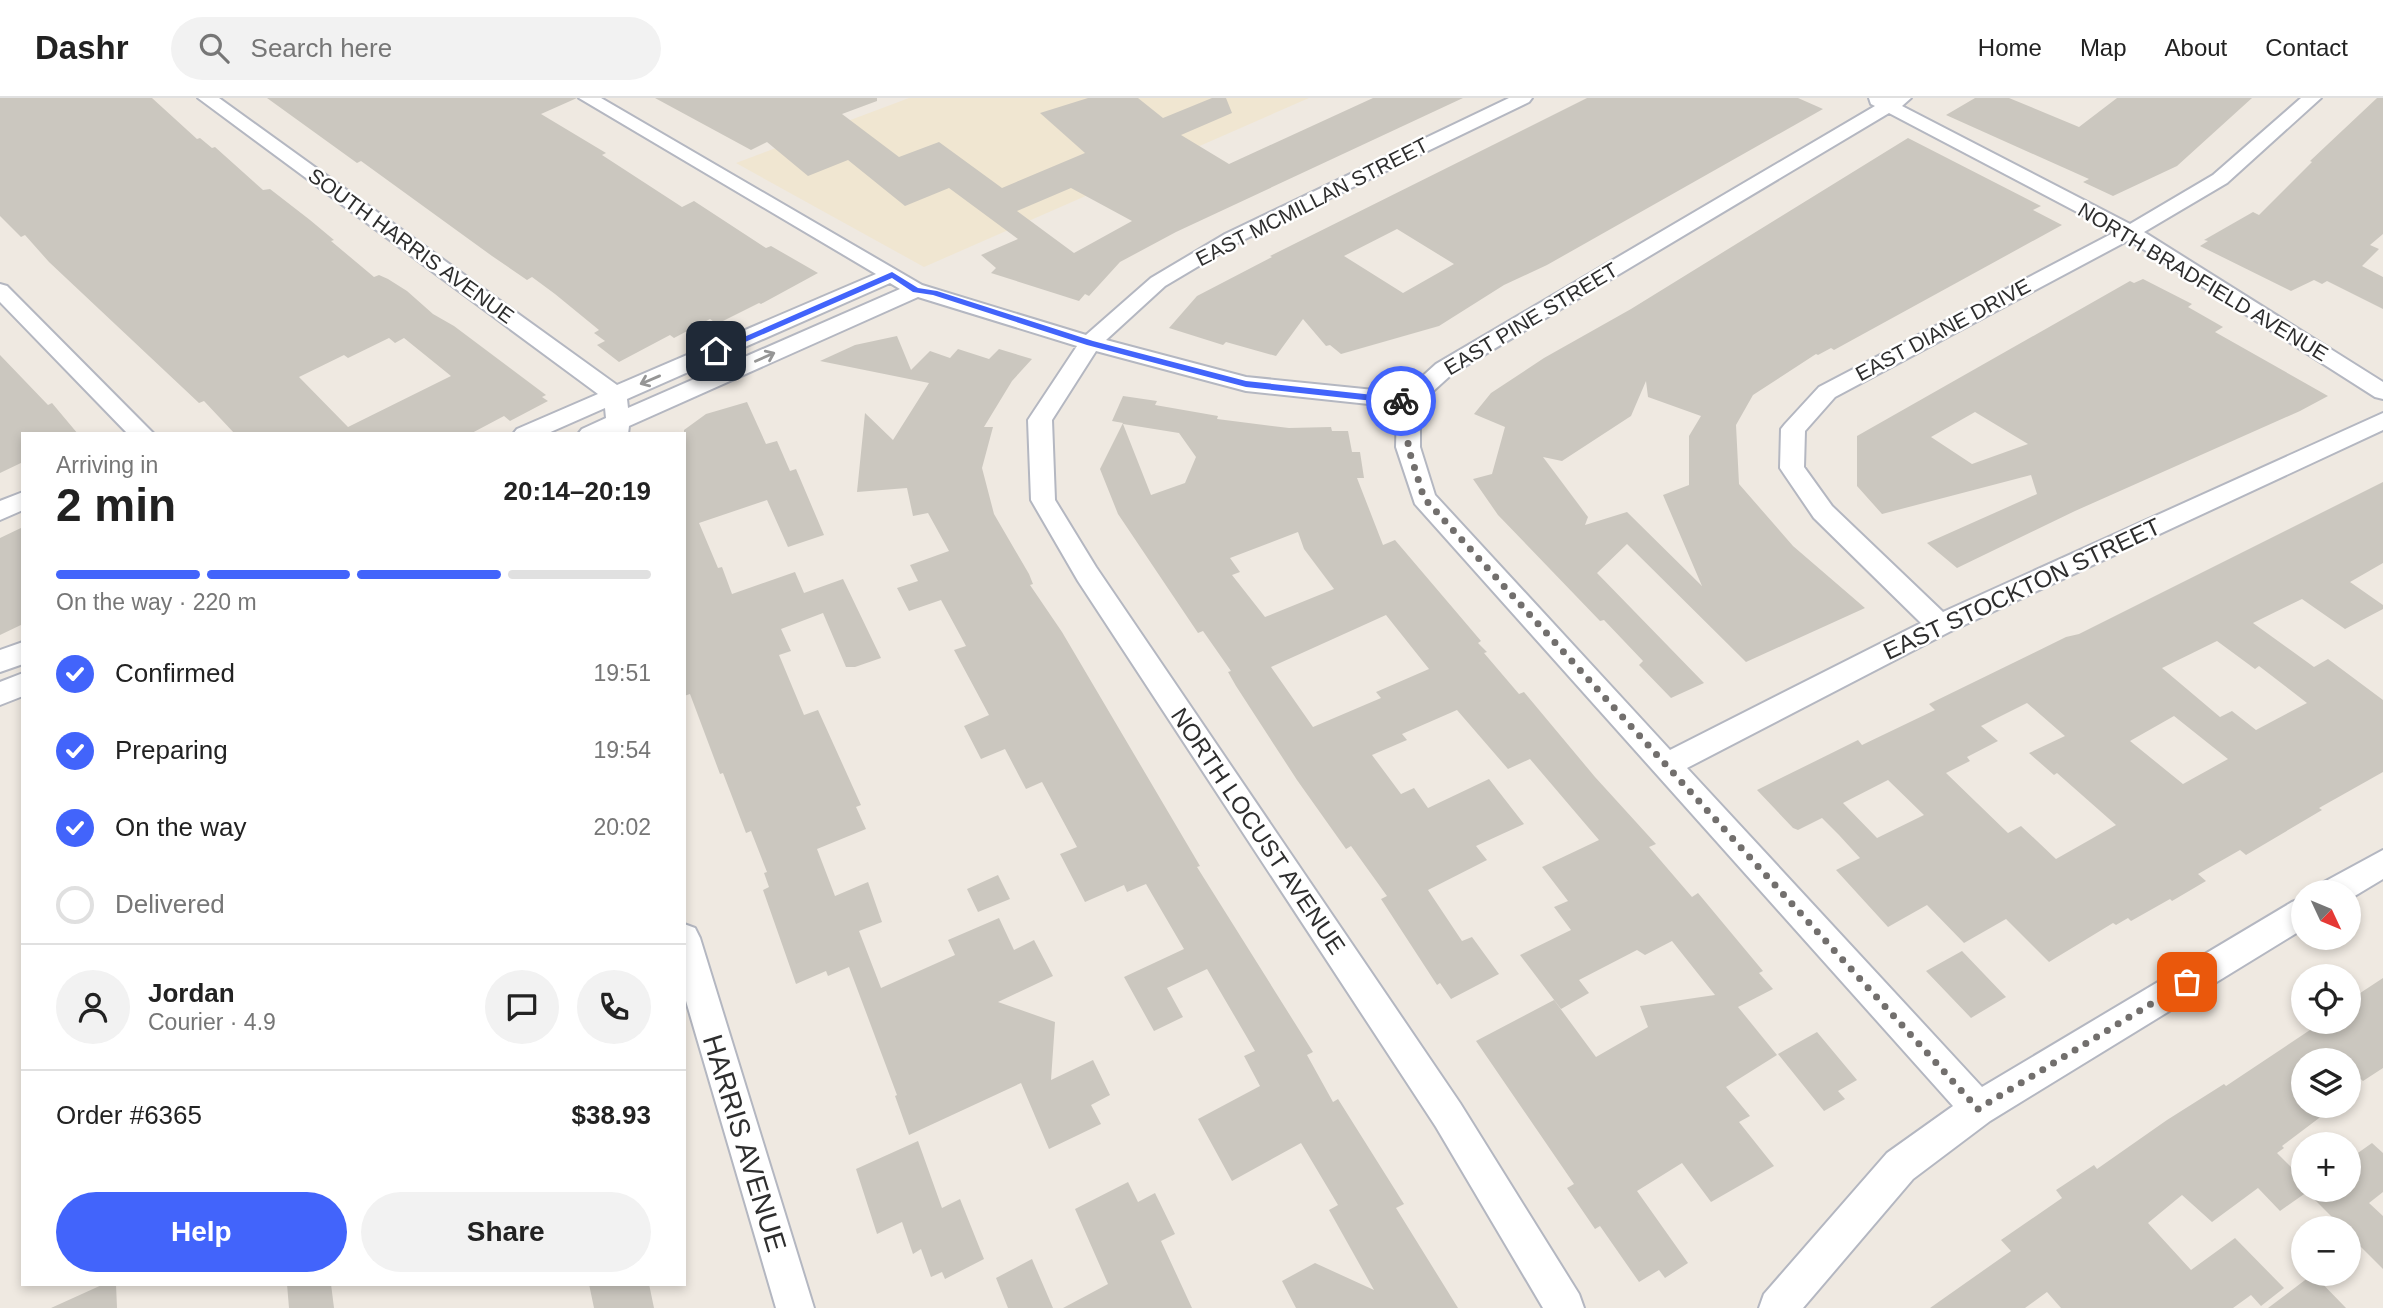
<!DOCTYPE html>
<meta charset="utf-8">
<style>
body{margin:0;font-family:Arial,sans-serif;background:#f2f2f2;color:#222;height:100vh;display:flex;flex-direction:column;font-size:26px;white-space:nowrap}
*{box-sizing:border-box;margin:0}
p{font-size:23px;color:#767676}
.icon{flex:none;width:38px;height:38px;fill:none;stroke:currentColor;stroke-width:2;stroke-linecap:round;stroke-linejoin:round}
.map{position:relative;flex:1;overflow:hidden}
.details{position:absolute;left:21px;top:334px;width:665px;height:854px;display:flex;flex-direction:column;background:#fff;border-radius:0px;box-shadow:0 4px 10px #0003}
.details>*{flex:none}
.needle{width:46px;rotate:134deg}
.fabs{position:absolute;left:2291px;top:782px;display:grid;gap:14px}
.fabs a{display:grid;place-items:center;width:70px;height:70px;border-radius:50%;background:#fff;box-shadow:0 4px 10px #0003;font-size:35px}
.pin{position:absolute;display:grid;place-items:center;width:60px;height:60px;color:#fff;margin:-30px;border-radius:14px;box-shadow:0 4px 10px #0006}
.courier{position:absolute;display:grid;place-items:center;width:70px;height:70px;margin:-35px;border:5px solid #4264fb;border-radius:50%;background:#fff;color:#222;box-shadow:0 2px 9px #0007}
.overview em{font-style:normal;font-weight:700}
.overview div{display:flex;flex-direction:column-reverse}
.overview{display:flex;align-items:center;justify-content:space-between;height:119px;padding:0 35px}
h1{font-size:46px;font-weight:700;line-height:52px}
.bar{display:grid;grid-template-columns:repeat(4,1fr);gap:10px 7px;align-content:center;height:84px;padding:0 35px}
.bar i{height:9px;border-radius:5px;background:#e0e0e0}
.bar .selected{background:#4264fb}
.bar p{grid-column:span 4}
.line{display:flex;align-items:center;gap:18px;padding:0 35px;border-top:2px solid #e0e0e0}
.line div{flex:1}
.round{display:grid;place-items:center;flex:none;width:74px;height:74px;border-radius:37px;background:#f2f2f2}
ol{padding:0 35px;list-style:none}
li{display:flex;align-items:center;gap:21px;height:77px}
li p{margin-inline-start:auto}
li .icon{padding:7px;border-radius:50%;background:#4264fb;color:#fff;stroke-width:4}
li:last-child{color:#767676}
li i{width:38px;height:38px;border:4px solid #e0e0e0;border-radius:50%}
.action{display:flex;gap:14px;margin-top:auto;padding:14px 35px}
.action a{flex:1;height:80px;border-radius:42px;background:#4264fb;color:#fff;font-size:28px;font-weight:700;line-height:80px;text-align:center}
.action a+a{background:#f2f2f2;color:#222}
header{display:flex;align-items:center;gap:42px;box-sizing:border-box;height:98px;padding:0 35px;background:#fff;border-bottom:2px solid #e0e0e0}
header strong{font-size:33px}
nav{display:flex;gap:38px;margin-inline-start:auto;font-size:24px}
.search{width:490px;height:63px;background:#f2f2f2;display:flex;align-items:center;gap:18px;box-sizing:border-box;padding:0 24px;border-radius:38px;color:#767676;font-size:26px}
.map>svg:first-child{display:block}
.education{fill:#f0e6d1}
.building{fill:#cbc7bf;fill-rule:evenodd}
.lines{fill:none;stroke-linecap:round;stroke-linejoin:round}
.street-casing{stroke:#b4b7c1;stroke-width:4}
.street{fill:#fff;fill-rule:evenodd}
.oneway{stroke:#969696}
.route{fill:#4264fb}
.done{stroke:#726f6d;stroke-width:7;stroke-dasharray:0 12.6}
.labels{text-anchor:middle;stroke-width:5;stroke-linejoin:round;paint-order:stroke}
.far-street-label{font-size:21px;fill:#2e2e2e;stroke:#fff}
.street-label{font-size:24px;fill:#2e2e2e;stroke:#fff}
.near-street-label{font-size:28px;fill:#2e2e2e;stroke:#fff}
</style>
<header>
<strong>Dashr</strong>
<div class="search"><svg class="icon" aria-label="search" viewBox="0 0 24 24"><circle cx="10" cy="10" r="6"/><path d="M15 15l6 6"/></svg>Search here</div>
<nav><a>Home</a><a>Map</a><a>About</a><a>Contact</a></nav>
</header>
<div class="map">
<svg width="2383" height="1210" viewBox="0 0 2383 1210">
<rect width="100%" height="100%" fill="#efe9e1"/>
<path class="education" d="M909 0H1309L924 169 736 65Z"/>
<path class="building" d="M0 0H152L197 41 200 40 212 50 215 49 263 92 270 91 310 122 334 142 331 143 374 179 379 177 388 181 407 193 433 216 454 228 546 297 542 299 548 303 510 323 504 318 470 336H235L204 303 199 305 49 164 25 137 21 139 0 118ZM389 240 395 245 404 240 451 278 348 329 299 279 344 257 348 260Z
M267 0H577L541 16 606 55 602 57 682 109 694 103 766 150 771 148 818 175 761 206 759 205 717 226 710 221 674 240 670 237 619 264 597 247 605 243 594 235 599 232 555 196 532 179 527 182 492 158 361 63 357 65Z
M655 0H877V3L842 16 899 59 939 44 1002 90 1085 55 1040 15 1088 0H1138L1163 20 1212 0H1226L1232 15 1181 37 1229 66 1373 0H1463L1176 134 1120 164 1089 198 1085 196 1079 203 991 175 996 170 981 157 1018 141 949 90 905 108 848 62 808 78 767 44 751 52ZM1071 90 1132 123 1074 155 1017 113Z
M1587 0H1798L1823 11 1547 167 1504 187 1439 228 1341 256 1330 247 1326 248 1303 221 1276 258 1226 244 1223 247 1169 230 1197 198 1272 159 1270 158ZM1397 131 1454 166 1403 195 1344 158Z
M1975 0H2009L2079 29 2117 0H2252L2177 68 2113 98 2083 84 2089 81 1946 17Z
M2377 0H2383V136L2370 147 2379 151 2362 168 2383 179V211L2327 183 2322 186 2314 182 2291 193 2200 148 2208 143 2204 142 2253 114 2259 117 2312 64 2310 63Z
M1908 40 2041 108 2033 112 2062 127 1834 252 1831 250 1818 257 1816 256 1753 297 1736 327 1739 386 1793 448 1865 510 1746 564 1627 446 1597 475 1704 585 1671 600 1639 567 1643 563 1604 522 1600 523 1498 417 1473 381 1492 376 1505 329 1474 316 1491 295 1544 260 1631 211ZM1646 283 1648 299 1701 318 1689 338V387L1663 397 1702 488 1627 414 1585 427 1588 419 1543 359 1562 363 1631 318Z
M2143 181 2192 206 2188 209 2223 229 2215 234 2328 298 2300 313 2075 413 1957 470 1927 445 2037 396 2031 377 1882 416 1857 388V338L2130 183 2134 185ZM1975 314 2028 346 1972 366 1931 339Z
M897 238 911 272 930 253 950 260 958 251 989 261 999 251 1032 261 1012 283 984 329H993L982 370 994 416 1029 476 1033 486 1030 487 1062 534 1200 768 1197 769 1313 954 1307 957 1333 1004 1338 1001 1404 1106 1396 1110 1458 1210H1296L1282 1183 1315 1165 1374 1192 1329 1112 1338 1107 1301 1045 1232 1083 1198 1021 1260 988 1244 958 1255 953 1207 871 1167 890 1183 919 1154 933 1124 879 1184 851 1146 786 1127 794 1124 787 1085 804 1060 756 1077 749 1042 684 1026 691 1005 651 981 661 964 628 989 617 954 552 966 548 941 502 909 513 897 490 918 483 910 467 949 453 928 415 913 418 907 390 857 394 865 315 893 342 929 285 820 263 855 247Z
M0 257 48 307 52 305 78 336H23V364L0 375Z
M1123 298 1157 303 1155 307 1218 318 1217 321 1289 330 1331 329 1332 333H1348L1352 354H1360L1364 380H1357L1383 447 1395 442 1481 543 1478 545 1487 554 1484 555 1519 596 1524 594 1595 679 1656 746 1649 749 1692 799 1698 795 1763 873 1759 875 1773 891 1738 909 1777 957 1726 989 1750 1018 1739 1024 1774 1068 1711 1104 1682 1065 1637 1093 1688 1165 1665 1180 1659 1172 1639 1184 1600 1128 1595 1131 1567 1090 1574 1086 1476 943 1554 902 1596 959 1648 929 1640 908 1715 897 1672 843 1645 857 1637 852 1579 882 1589 895 1561 911 1520 857 1571 832 1554 809 1568 803 1542 769 1599 742 1530 661 1508 671 1457 612 1402 636 1407 642 1372 657 1401 696 1414 690 1428 710 1489 681 1524 726 1476 748 1487 762 1428 792 1462 843 1472 839 1499 876 1451 901 1440 885 1437 887 1381 801 1387 798 1351 748 1346 751 1297 682 1236 588 1228 574 1231 573 1203 533 1198 535 1118 416 1100 371 1123 325 1112 323ZM1123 326 1179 335 1196 359 1185 385 1151 397ZM1298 434 1304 451 1334 491 1265 519 1232 477 1240 474 1230 460ZM1386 517 1429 571 1376 594 1381 600 1313 629 1271 569Z
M747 304 766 346 777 343 790 373 796 371 824 437 788 449 767 402 699 425 718 470 722 469 732 496 795 474 804 495 843 481 881 560 855 569H846L823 515 781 531 791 553 779 557 804 617 818 612 861 707 856 709 866 731 817 751 835 798 868 784 882 824 859 833 881 890 955 857 948 842 999 820 1014 852 1034 842 1053 878 998 904 1055 924 1051 982 1093 962 1110 997 1091 1007 1101 1026 1049 1051 1021 985 909 1037 895 998 897 997 849 869 828 878 826 873 796 886 763 792 769 789 764 775 767 774 751 733 746 735 723 675 720 676 690 596 684 598V332L706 316Z
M2383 384V465L2350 484 2383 507V511L2345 531 2302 501 2253 525 2314 569 2328 561 2383 602V674L2319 710 2322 712 2246 757 2240 752 2198 776 2206 783 2172 803 2170 801 2131 823 2128 820 2116 827 2113 825 2049 864 2006 821 1964 845 1927 807 1888 829 1836 772 1860 760 1839 737 1822 720 1798 732 1793 730 1757 692 1858 642 1862 647 1935 612 1929 606 2066 539 2079 536ZM2217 543 2255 571 2259 568 2307 605 2256 632 2232 613 2220 619 2162 570ZM2027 605 2065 638 2029 655 2054 677 2057 675 2116 727 2056 761 2021 728 2008 735 1946 675 1970 663 1967 659 1998 643 1981 628ZM2174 618 2228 661 2183 686 2130 643ZM1888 682 1924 717 1877 740 1843 705Z
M23 429V526L0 537V440Z
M998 777 1010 801 978 814 967 791Z
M1962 853 2006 899 1971 920 1926 873Z
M2383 880V970L2363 983 2348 970V962H2303V1008H2335L2282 1048 2284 1050 2277 1055 2303 1081V1092H2348V1062L2372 1045 2383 1055V1094L2369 1105 2383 1118V1171L2348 1136V1130H2343L2307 1094 2280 1113 2258 1090 2212 1124 2182 1097 2148 1125 2191 1172 2235 1140 2284 1190 2261 1208 2251 1197 2233 1210H2061L2047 1194 2025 1210H1930L2011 1153 2001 1142 2062 1100 2056 1092 2094 1067 2097 1071 2167 1022 2224 986 2226 988 2322 924H2348V903Z
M1817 934 1857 982 1838 993 1845 1001 1824 1013 1778 956Z
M918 1043 942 1110 960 1101 984 1161 945 1181 942 1174 931 1179 921 1151 913 1156 902 1124 877 1136 856 1071Z
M1128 1084 1138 1104 1155 1095 1175 1136 1161 1143 1192 1210H1063L1108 1186 1075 1111Z
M1032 1161 1053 1210H1008L996 1180Z
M2313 1176 2346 1210H2268Z
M104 1186H116L117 1210H51Z
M287 1186H331L334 1210H289Z
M589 1186H649L654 1210H594Z"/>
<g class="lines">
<defs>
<path id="street" d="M198 0H219L617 287 876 176 579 0H601L922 187 1086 237 1151 180 1225 136 1509 0H1532L1529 4 1239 144 1165 188 1106 242 1246 279 1404 295 1436 266 1875 8 1871 6 1869 0H1911L1902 8 2130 126 2213 77 2301 0H2321L2227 85 2144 134 2383 284V301L2375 299 2129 142 1835 299 1805 333 1804 369 1832 408 1943 514 2383 315V332L1949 534 1687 670 1982 989 2292 804 2303 800V831L1990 1023 1913 1081 1803 1210H1759L1764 1196 1887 1055 1953 1008 1415 406 1396 349 1397 309 1246 293 1096 253 1052 322 1055 402 1096 469 1460 1005 1579 1196 1584 1210H1543L1436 1029 1078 483 1031 402 1028 322 1077 248 918 199 629 328 628 336H578L582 331 606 320 605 310 546 336H513L517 331 598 296ZM1889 15 2115 134 1819 289 1785 326 1781 331 1780 370 1784 376 1814 420 1921 525 1670 652 1435 397 1420 349V305L1452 276ZM890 185 900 191 628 310 627 301Z
M0 186 7 188 154 336H128L0 204Z
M23 394V412L0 422V403Z
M23 544V566L0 574V552Z
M23 575V598L0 607V584Z
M2383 752V781L2348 802V794H2320L2324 784Z
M684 826 695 830 700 840 814 1210H776L684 896Z"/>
</defs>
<use href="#street" class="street-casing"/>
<use href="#street" class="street"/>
</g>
<defs><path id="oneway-shaft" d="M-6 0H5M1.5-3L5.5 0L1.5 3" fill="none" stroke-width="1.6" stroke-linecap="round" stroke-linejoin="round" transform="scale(1.75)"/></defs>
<g class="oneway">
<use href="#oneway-shaft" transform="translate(765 259) rotate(-24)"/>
<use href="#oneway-shaft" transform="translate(650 282) rotate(157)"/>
</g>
<path class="route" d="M892 174 918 190 937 193 1093 243 1246 283 1401 300 1405 303 1401 306 1246 289 1087 247 933 197 913 194 892 180 720 255 712 253Z"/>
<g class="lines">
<path class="done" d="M1401 303H1409L1408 349 1424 400 1978 1011 2187 884"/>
</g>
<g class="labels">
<g class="far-street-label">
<text transform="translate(1312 104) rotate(-27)" y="7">EAST MCMILLAN STREET</text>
<text transform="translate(411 148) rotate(36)" y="7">SOUTH HARRIS AVENUE</text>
<text transform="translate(2203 184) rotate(31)" y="7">NORTH BRADFIELD AVENUE</text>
<text transform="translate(1531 221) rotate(-31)" y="7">EAST PINE STREET</text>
<text transform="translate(1943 232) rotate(-28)" y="7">EAST DIANE DRIVE</text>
</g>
<g class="street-label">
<text transform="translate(2022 491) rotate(-25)" y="8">EAST STOCKTON STREET</text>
<text transform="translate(1258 733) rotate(56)" y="8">NORTH LOCUST AVENUE</text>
</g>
<g class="near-street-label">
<text transform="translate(745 1045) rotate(73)" y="10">HARRIS AVENUE</text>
</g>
</g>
</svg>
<div class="fabs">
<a><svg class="needle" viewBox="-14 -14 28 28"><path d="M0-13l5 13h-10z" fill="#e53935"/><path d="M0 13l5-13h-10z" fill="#767676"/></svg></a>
<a><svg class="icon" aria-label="locate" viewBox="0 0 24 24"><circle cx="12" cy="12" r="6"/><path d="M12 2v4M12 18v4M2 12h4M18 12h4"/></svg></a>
<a><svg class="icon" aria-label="layers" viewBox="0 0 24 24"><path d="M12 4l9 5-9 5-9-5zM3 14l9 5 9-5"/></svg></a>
<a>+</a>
<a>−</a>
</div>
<div class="pin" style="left:2187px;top:884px;background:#ea580c"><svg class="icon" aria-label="bag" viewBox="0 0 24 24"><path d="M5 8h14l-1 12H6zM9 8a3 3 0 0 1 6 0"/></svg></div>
<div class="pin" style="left:716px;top:253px;background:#1f2937"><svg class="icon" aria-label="home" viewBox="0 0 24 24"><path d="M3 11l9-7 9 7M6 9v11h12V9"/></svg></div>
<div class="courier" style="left:1401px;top:303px"><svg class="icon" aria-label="bike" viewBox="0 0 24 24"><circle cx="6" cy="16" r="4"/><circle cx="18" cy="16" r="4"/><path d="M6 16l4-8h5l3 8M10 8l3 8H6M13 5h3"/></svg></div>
<section class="details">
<div class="overview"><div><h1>2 min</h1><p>Arriving in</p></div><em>20:14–20:19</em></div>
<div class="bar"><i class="selected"></i><i class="selected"></i><i class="selected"></i><i></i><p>On the way · 220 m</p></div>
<ol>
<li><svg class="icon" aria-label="check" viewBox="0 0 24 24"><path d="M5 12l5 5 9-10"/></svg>Confirmed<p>19:51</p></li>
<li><svg class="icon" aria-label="check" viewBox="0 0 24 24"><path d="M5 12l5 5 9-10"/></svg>Preparing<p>19:54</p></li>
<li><svg class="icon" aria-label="check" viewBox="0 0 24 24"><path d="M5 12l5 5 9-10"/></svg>On the way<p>20:02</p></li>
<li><i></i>Delivered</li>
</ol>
<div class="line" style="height:126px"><a class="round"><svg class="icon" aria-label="person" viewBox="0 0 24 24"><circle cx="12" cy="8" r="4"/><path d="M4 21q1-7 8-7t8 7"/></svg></a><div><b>Jordan</b><p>Courier · 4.9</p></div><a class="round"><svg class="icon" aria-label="chat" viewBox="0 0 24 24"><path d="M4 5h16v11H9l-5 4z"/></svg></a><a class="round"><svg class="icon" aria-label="phone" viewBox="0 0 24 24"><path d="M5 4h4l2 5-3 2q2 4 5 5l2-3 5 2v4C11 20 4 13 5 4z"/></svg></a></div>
<div class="line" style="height:91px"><div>Order #6365</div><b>$38.93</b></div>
<div class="action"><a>Help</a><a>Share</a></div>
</section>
</div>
